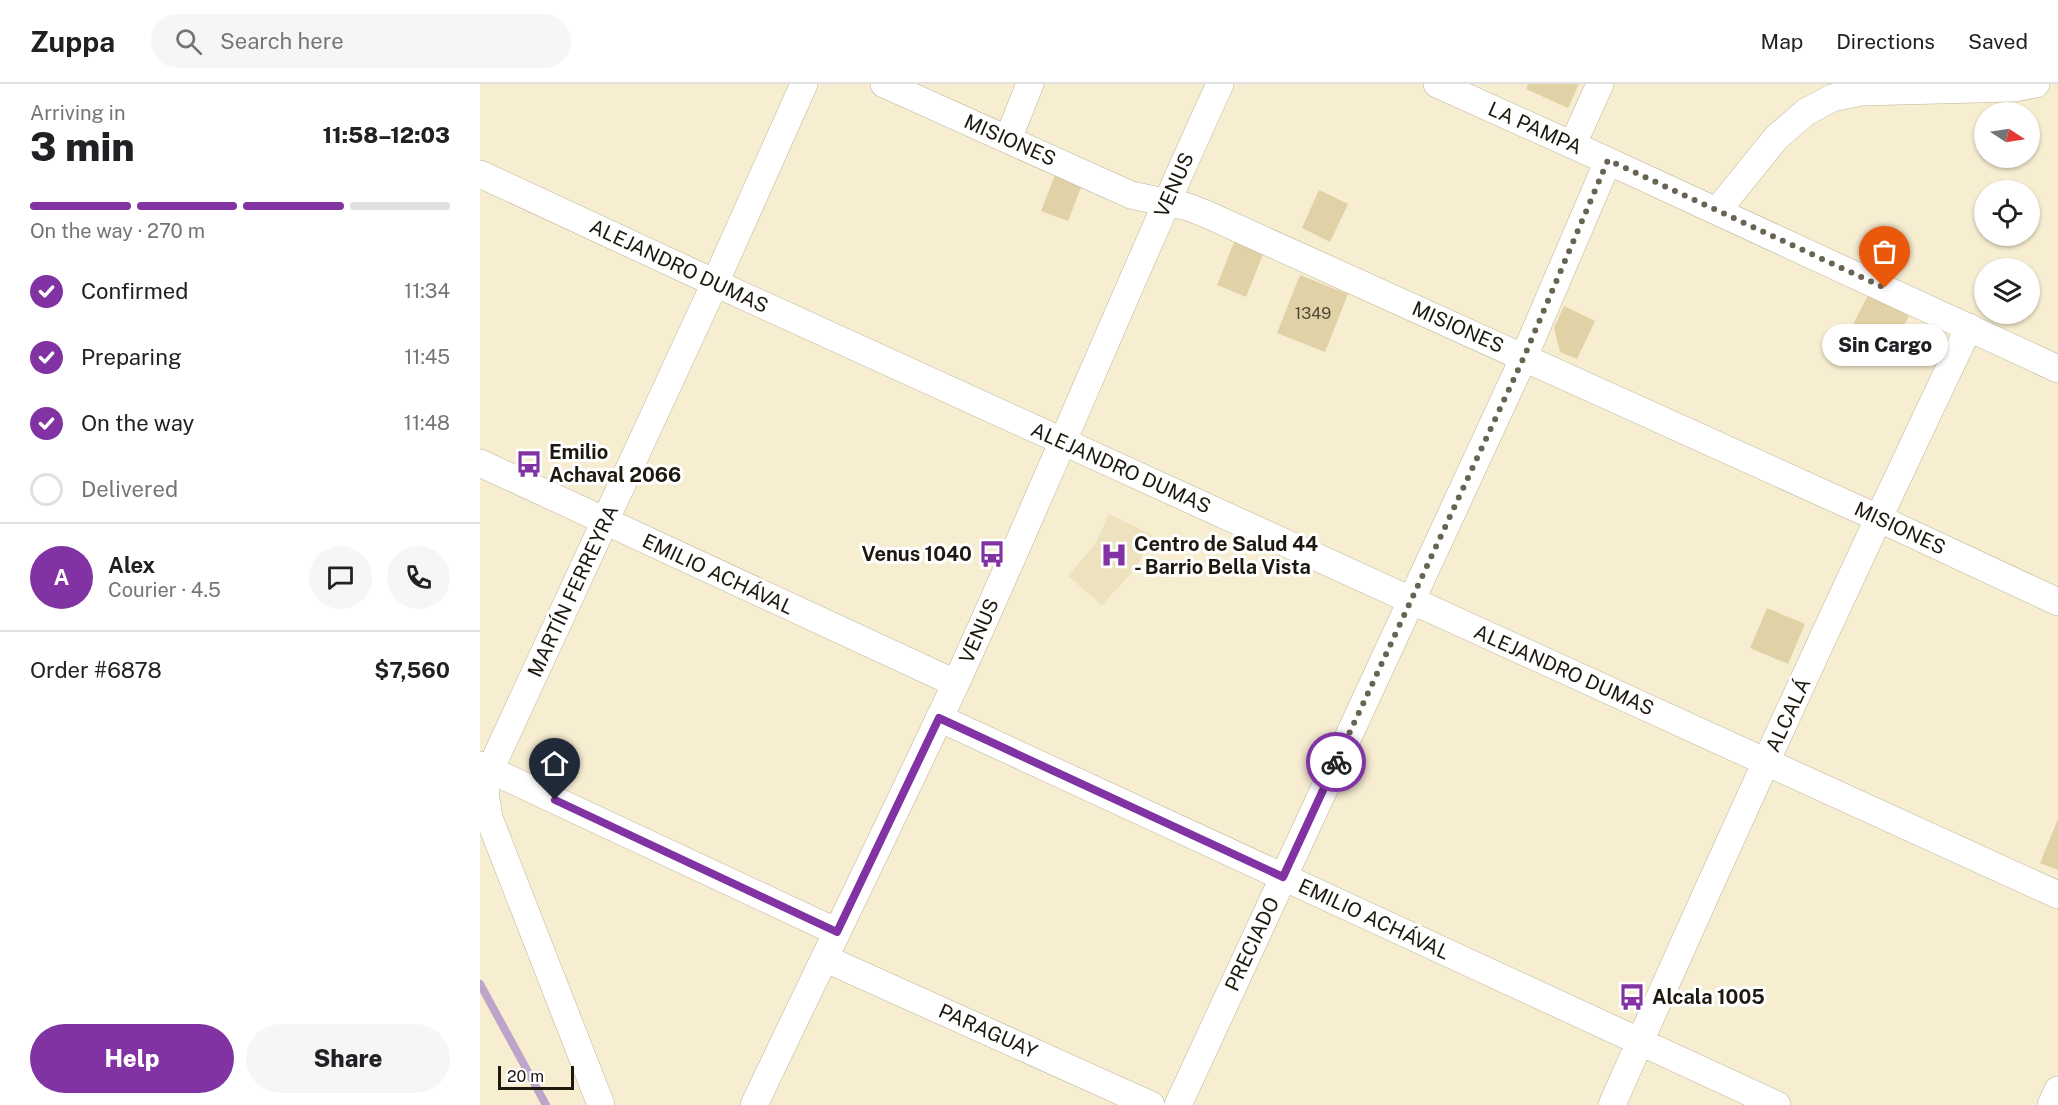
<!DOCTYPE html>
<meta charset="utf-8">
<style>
body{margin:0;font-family:"Public Sans",sans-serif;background:#f6f6f6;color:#202124;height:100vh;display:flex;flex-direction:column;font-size:22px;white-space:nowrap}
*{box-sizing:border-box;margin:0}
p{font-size:20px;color:#757577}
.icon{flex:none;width:33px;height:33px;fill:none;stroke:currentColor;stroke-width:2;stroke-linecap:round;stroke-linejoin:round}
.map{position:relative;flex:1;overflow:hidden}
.panel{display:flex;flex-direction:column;background:#fff;width:480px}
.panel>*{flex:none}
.needle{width:39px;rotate:102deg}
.fabs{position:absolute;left:1494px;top:18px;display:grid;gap:12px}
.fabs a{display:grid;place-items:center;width:66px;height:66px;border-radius:50%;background:#fff;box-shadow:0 2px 4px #0004;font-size:30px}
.scale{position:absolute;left:18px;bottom:15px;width:76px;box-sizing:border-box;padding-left:6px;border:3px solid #1d190f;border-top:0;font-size:16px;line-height:21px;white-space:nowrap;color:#1d190f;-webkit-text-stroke:4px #fff;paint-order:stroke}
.pin{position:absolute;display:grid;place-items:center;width:51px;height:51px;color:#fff;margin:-62px -26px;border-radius:50% 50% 50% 0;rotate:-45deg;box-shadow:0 0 6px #0007}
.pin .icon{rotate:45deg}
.courier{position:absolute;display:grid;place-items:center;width:60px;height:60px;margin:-30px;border:4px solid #8133a4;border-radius:50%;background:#fff;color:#222;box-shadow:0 2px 8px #0007}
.bubble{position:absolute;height:42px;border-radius:21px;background:#fff;box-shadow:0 2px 4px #0004;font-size:20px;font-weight:800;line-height:42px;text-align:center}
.headline em{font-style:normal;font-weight:800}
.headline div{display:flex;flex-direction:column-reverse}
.headline{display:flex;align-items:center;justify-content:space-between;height:102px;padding:0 30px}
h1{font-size:39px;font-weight:800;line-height:45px}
.bar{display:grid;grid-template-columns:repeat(4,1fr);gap:9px 6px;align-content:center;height:72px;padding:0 30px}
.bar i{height:8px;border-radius:4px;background:#e0e0e0}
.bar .on{background:#8133a4}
.bar p{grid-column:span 4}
.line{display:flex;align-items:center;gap:15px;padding:0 30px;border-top:2px solid #e0e0e0}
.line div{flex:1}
.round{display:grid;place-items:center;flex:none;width:63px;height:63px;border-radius:32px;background:#f6f6f6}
ol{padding:0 30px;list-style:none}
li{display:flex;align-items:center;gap:18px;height:66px}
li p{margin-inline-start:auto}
li .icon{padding:6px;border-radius:50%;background:#8133a4;color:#fff;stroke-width:4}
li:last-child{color:#757577}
li i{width:33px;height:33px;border:3px solid #e0e0e0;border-radius:50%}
.cta{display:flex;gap:12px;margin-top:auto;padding:12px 30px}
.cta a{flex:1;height:69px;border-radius:36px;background:#8133a4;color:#fff;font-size:24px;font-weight:800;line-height:69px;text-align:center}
.cta a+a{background:#f6f6f6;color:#202124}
header{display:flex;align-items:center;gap:36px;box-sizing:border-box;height:84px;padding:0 30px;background:#fff;border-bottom:2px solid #e0e0e0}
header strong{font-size:28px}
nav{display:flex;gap:33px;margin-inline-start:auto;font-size:21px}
.search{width:420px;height:54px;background:#f6f6f6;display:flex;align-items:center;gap:15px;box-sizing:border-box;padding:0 21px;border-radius:33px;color:#757577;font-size:22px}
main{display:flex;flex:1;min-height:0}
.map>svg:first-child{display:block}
.built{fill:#eee1be}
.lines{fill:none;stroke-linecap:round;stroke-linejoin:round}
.stream{stroke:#bda5ca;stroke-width:8}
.building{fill:#e0d1a6}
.minor-casing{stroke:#bcb398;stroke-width:28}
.minor{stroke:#fff;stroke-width:27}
.done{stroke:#696353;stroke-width:6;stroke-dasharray:0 10.8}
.route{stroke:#8133a4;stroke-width:8}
.labels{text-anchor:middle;stroke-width:6;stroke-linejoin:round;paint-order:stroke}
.number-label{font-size:16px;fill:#4e4735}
.street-label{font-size:20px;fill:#1d190f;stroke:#fff}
.poi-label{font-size:20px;font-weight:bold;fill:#1d190f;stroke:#fff;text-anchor:start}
</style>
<header>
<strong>Zuppa</strong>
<div class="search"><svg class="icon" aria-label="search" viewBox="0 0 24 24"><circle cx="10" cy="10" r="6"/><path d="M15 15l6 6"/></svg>Search here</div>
<nav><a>Map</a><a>Directions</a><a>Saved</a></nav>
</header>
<main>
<section class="panel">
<div class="headline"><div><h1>3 min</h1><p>Arriving in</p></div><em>11:58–12:03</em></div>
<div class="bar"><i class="on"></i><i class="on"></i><i class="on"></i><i></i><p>On the way · 270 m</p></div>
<ol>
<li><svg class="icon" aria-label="check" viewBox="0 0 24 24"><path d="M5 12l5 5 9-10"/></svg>Confirmed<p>11:34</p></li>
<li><svg class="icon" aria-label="check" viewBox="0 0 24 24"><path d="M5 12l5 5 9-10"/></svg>Preparing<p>11:45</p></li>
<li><svg class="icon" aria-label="check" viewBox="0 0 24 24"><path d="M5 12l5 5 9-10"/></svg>On the way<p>11:48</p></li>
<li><i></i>Delivered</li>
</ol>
<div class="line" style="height:108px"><b class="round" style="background:#8133a4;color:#fff">A</b><div><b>Alex</b><p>Courier · 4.5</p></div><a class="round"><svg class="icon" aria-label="chat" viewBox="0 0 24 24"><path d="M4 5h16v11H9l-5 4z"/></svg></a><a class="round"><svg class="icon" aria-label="phone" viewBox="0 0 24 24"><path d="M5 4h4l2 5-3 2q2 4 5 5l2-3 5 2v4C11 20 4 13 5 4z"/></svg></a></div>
<div class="line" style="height:78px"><div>Order #6878</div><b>$7,560</b></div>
<div class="cta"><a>Help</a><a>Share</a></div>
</section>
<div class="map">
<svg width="1578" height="1021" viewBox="0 0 1578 1021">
<rect width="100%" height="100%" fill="#f7edd1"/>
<path class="built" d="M629 430 672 451 657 483 622 521 588 492 616 459Z"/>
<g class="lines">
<path class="stream" d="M0 900 66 1021"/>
</g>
<path class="building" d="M1048 0H1099L1088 24 1046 5Z
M578 83 605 93 588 137 561 127Z
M839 106 868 120 850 158 822 144Z
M755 156 784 168 766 213 737 201Z
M820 191 868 210 845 268 797 249Z
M1388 211 1429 232 1408 272 1367 252Z
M1084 222 1115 237 1097 275 1080 268 1074 244Z
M1287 524 1325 540 1308 580 1270 564Z
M1578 735V786L1560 779Z"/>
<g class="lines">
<defs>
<path id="minor" d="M404 0 651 111 708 123 726 130 1398 434 1578 518
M957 0 1128 77 1578 285
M528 55 550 0
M1093 60 1120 0
M0 90 235 199 1578 811
M1237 127 1296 54 1326 28 1352 14 1382 8 1535 4 1556 0
M0 379 475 599
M459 634 1297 1021
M0 681 357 848
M344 874 671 1021
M121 1021 9 734 5 709 10 686 235 199 324 0
M274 1021C341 880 410 740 476 599 567 400 649 198 740 0
M698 1021 1044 273 1128 77
M1132 1021C1247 760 1366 501 1489 243
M1571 1021 1578 1006"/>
</defs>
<use href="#minor" class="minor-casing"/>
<use href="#minor" class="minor"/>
</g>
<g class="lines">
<path class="done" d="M856 678 1044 273 1128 76 1405 204"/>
<path class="route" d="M75 716 357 848 459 634 803 793 856 678"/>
</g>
<defs>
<symbol id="bus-bare" viewBox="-9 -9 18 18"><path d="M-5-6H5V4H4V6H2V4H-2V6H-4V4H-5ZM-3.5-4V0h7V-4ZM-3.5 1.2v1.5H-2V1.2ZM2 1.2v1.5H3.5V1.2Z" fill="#8133a4" stroke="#fff" stroke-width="2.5" paint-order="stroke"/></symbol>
<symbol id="hospital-bare" viewBox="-9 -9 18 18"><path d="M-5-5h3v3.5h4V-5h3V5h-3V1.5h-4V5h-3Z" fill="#8133a4" stroke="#fff" stroke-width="2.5" paint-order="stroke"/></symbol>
</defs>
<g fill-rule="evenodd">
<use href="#bus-bare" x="30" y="361" width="38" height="38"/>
<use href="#bus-bare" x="493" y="451" width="38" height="38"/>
<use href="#hospital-bare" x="615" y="452" width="38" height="38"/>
<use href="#bus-bare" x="1133" y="894" width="38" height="38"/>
</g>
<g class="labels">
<g class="number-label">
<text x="833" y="235">1349</text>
</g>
<g class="street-label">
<text transform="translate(1055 44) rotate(24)" y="7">LA PAMPA</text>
<text transform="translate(530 56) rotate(24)" y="7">MISIONES</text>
<text transform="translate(694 101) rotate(-66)" y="7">VENUS</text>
<text transform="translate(199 182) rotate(25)" y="7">ALEJANDRO DUMAS</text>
<text transform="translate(978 243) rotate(24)" y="7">MISIONES</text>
<text transform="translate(641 384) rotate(24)" y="7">ALEJANDRO DUMAS</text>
<text transform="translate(1420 444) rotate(25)" y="7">MISIONES</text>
<text transform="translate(238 490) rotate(25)" y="7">EMILIO ACHÁVAL</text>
<text transform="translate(93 507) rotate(-65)" y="7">MARTÍN FERREYRA</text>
<text transform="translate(499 547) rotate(-66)" y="7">VENUS</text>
<text transform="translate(1084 586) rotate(24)" y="7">ALEJANDRO DUMAS</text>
<text transform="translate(1308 631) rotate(-65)" y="7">ALCALÁ</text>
<text transform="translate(894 835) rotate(25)" y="7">EMILIO ACHÁVAL</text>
<text transform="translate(772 860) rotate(-65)" y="7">PRECIADO</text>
<text transform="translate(508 947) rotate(24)" y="7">PARAGUAY</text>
</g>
<g class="poi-label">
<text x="69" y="375">Emilio<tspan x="69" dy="23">Achaval 2066</tspan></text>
<text x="654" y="467">Centro de Salud 44<tspan x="654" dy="23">- Barrio Bella Vista</tspan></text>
<text x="492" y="477" text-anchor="end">Venus 1040</text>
<text x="1172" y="920">Alcala 1005</text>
</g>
</g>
</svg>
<div class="fabs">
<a><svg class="needle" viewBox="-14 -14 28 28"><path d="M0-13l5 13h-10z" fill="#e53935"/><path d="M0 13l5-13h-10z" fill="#757577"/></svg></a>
<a><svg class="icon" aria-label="locate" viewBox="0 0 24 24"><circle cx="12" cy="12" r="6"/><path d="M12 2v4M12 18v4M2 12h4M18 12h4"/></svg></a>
<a><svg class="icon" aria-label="layers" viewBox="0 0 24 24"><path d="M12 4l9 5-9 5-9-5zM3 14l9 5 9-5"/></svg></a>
</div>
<div class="scale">20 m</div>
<div class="pin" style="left:1405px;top:204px;background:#ea580c"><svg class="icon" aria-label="bag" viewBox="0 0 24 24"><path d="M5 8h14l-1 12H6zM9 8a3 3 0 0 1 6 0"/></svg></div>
<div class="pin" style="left:75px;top:716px;background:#1f2937"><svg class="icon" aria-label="home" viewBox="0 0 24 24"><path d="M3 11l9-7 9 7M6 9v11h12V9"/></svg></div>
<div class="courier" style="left:856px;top:678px"><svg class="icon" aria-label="bike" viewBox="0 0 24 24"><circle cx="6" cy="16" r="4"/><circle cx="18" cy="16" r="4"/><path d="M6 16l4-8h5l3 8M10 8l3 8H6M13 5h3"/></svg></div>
<div class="bubble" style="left:1342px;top:240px;width:126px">Sin Cargo</div>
</div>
</main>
